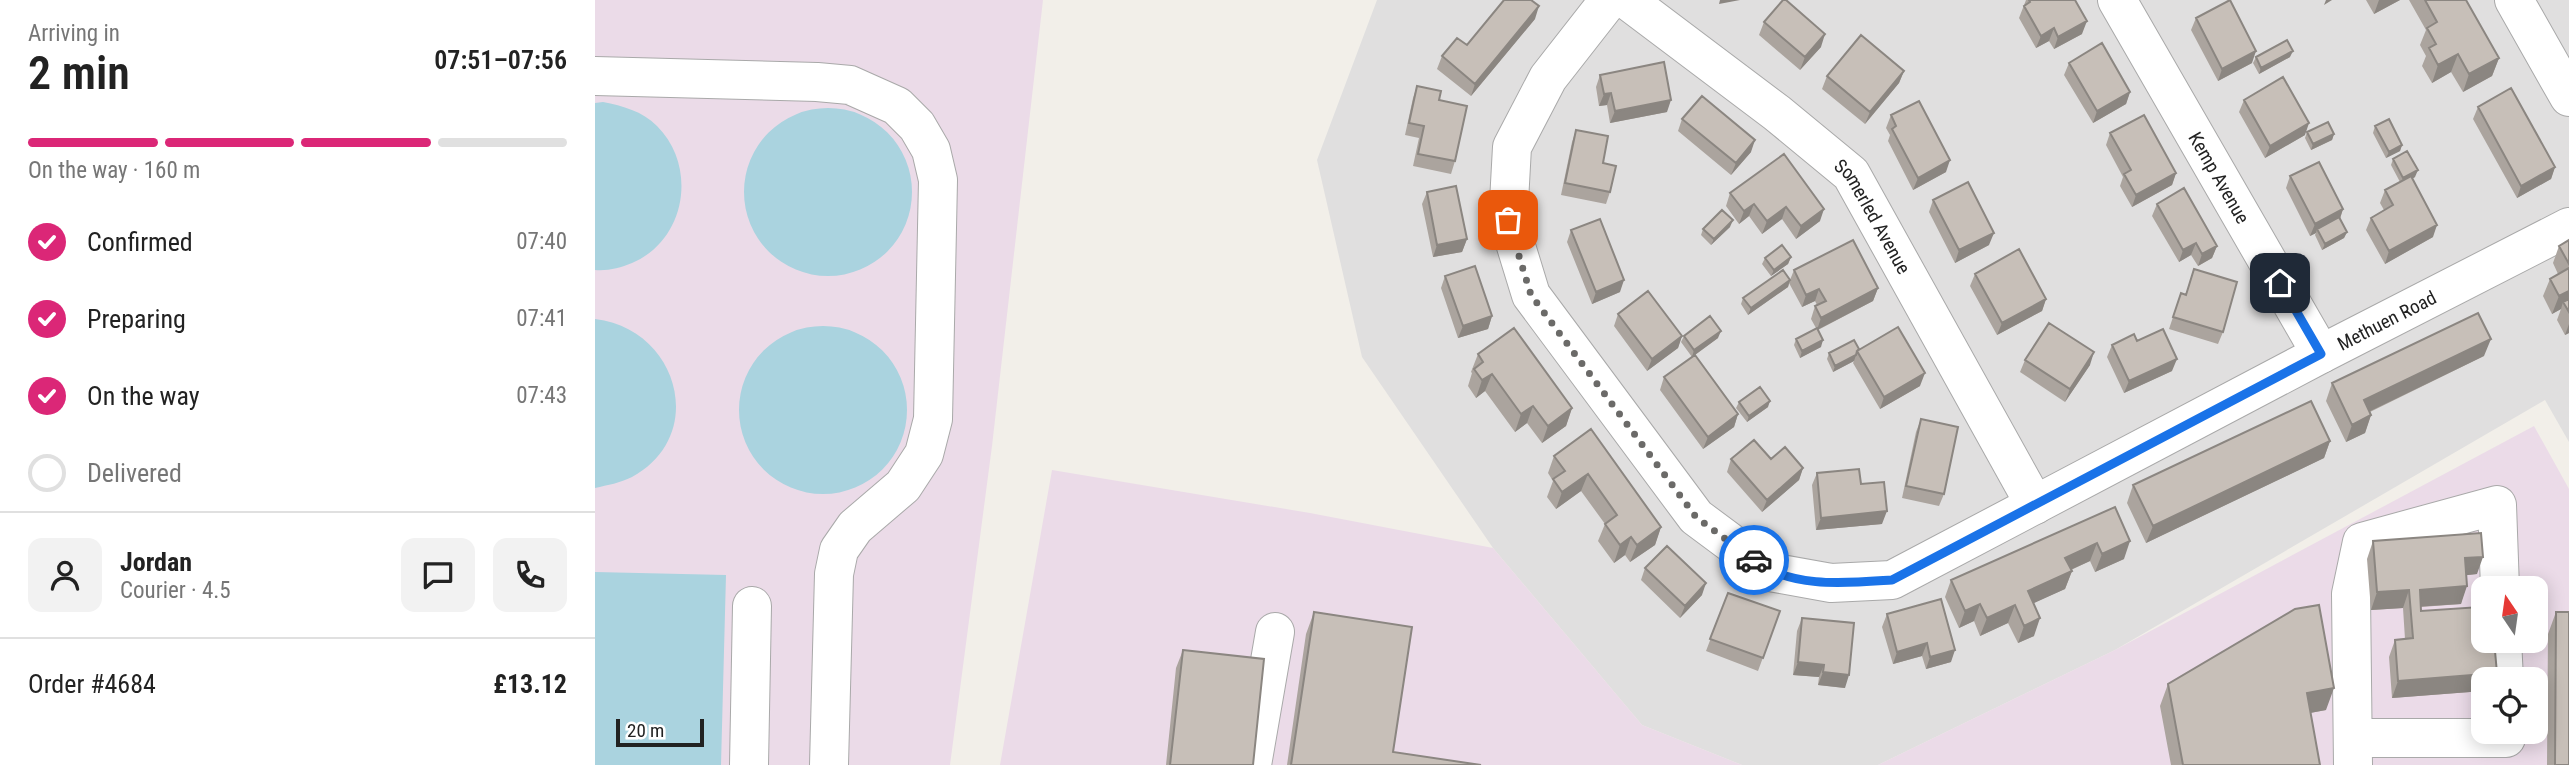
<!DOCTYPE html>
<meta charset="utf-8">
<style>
body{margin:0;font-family:"Roboto Condensed",sans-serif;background:#f2f2f2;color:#222;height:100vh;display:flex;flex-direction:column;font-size:26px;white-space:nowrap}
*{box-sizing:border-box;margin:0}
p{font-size:23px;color:#767676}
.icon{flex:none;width:38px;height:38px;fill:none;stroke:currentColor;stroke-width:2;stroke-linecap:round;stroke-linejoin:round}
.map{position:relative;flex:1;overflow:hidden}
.panel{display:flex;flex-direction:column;background:#fff;width:595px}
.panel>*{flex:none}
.needle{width:46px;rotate:347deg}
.fabs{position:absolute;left:1876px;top:576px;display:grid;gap:14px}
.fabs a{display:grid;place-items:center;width:77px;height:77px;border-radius:14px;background:#fff;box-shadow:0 4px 18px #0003;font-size:35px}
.scale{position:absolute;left:21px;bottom:18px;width:88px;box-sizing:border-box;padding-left:7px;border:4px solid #222;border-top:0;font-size:19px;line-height:24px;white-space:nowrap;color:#222;-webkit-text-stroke:5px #fff;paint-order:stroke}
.pin{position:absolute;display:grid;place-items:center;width:60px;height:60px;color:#fff;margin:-30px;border-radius:14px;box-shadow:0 4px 10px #0006}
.courier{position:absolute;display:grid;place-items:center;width:70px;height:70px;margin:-35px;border:5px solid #1a73e8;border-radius:50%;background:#fff;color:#222;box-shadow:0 2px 9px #0007}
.overview em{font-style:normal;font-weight:600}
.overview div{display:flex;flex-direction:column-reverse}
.overview{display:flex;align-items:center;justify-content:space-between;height:119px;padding:0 28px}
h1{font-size:46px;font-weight:600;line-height:52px}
.bar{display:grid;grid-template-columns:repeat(4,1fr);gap:10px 7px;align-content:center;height:84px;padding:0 28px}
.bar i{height:9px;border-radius:5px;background:#e0e0e0}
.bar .current{background:#db2777}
.bar p{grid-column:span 4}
.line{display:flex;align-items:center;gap:18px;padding:0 28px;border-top:2px solid #e0e0e0}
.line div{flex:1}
.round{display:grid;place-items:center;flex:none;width:74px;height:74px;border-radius:14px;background:#f2f2f2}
ol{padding:0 28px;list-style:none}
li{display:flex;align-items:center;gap:21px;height:77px}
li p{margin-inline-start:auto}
li .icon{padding:7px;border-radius:50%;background:#db2777;color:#fff;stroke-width:4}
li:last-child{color:#767676}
li i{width:38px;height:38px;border:4px solid #e0e0e0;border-radius:50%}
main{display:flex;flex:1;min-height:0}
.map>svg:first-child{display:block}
.residential{fill:#e0dfdf}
.industrial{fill:#ebdbe8;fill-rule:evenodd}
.water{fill:#aad3df}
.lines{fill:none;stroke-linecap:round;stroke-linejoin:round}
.minor-casing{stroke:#a9a9a9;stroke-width:40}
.minor{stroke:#fff;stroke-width:38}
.wall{fill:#aba49e}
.shaded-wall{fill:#8b8681}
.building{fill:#c7bfb8;stroke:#8b8681;stroke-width:2}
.done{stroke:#6b6a68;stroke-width:7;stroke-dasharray:0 12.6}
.route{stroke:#1a73e8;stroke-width:9}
.labels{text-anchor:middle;stroke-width:5;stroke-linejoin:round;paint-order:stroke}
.street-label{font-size:19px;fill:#222;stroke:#fff}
</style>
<main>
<section class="panel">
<div class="overview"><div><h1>2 min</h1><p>Arriving in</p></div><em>07:51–07:56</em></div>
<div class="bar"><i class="current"></i><i class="current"></i><i class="current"></i><i></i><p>On the way · 160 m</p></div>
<ol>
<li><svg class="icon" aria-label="check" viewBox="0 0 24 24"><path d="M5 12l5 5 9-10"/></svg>Confirmed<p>07:40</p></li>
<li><svg class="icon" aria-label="check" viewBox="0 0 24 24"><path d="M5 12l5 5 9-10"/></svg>Preparing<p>07:41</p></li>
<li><svg class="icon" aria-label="check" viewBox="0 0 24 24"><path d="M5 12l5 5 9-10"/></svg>On the way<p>07:43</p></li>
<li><i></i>Delivered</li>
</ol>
<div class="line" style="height:126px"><a class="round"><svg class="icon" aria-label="person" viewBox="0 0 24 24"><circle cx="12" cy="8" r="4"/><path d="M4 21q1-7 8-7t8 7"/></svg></a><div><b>Jordan</b><p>Courier · 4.5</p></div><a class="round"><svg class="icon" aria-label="chat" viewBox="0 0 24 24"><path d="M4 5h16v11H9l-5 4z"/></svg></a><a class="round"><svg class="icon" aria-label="phone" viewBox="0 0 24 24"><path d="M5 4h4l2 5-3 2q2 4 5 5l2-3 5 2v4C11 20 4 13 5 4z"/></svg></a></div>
<div class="line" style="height:91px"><div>Order #4684</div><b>£13.12</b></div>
</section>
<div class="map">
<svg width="1974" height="765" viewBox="0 0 1974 765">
<rect width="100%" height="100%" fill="#f2efe9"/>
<path class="residential" d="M782 0H1974V442L1950 400 1520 650 1283 765H1147L1047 725 898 548 767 357 722 160Z"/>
<path class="industrial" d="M0 0H448L397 446 355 765H0Z
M1939 426 1974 489V765H1263H1283L1520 650ZM1888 588H1941V640H1888ZM1888 679H1941V732H1888Z
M457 470 715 513 898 548 1047 725 1147 765H405Z"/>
<path class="water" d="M8 102C28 106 47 111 62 126 103 167 91 240 37 263 25 268 13 271 0 270V103Z
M149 192a84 84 0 1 1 168 0a84 84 0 1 1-168 0Z
M0 319C84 329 113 436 37 477 25 483 13 485 0 488Z
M144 410a84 84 0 1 1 168 0a84 84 0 1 1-168 0Z
M0 572 131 575 126 765H0Z"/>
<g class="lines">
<defs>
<g id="minor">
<path id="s1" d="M1014 0 953 78 917 147 913 220 936 295 1101 517 1175 572 1236 583 1297 580 1726 354 1974 227"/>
<path id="s2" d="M1032 0 1182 113 1256 174 1440 505"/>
<path id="s3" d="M1522 0 1726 354"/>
<path d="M1919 0 1974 97"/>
<path d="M0 76 222 82 255 85 302 106 322 126 336 150 343 180 338 419 329 454 308 486 260 527 244 550 239 574 234 765"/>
<path d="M1907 640 1909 679"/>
<path d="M1758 738H1911L1910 732"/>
<path d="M154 765 157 606"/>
<path d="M657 765 680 632"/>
<path d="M1758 765 1756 594 1767 542 1902 505 1905 588"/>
</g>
</defs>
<use href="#minor" class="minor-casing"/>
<use href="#minor" class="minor"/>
</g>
<path class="wall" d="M1431 0H1480L1487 34 1459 49 1454 41 1441 48 1424 18Z
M1771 0H1805L1779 14Z
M1814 0H1871L1904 58 1897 76 1868 92 1856 72 1837 83 1827 66 1831 56 1825 45 1831 30Z
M1601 18 1657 63 1623 81 1596 30Z
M940 19 876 96 842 69 847 56 872 45Z
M1169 22 1226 47 1205 70 1164 35Z
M1661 57H1695L1664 74 1658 63Z
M1474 63 1535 92 1531 104 1498 123 1469 75Z
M1309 71 1304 83 1270 124 1227 89 1232 76Z
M1005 75 1072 112 1015 123 1012 105 1004 106 1001 87Z
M822 86 844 100 860 161 856 174 818 166 824 138 810 135 818 98Z
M1649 100 1710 135 1670 158 1644 112Z
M1883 107 1960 167 1956 179 1922 198 1878 119Z
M1296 115 1351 172 1318 190 1293 141 1295 135 1291 128Z
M1087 119 1156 152 1136 175 1083 131Z
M1780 126 1807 145 1805 151 1791 158 1778 133Z
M981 130 1008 163 1015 192 1011 204 966 195 977 142Z
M1712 132 1739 134 1737 140 1716 150 1710 138Z
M1515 133 1581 173 1577 185 1537 207 1525 186 1528 177 1511 145Z
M1189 154 1225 221 1201 239 1187 219 1167 234 1154 216 1144 224 1131 206 1135 193Z
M1798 159 1820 177 1817 179 1838 237 1790 264 1771 230 1776 218 1789 210 1785 203 1790 190 1805 182 1796 165Z
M1695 176 1748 209 1745 219 1752 232 1749 238 1727 250 1720 235 1721 233 1715 236 1691 188Z
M832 192 872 239 867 252 838 257 827 204Z
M1338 200 1394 245 1360 263 1334 212Z
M1562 204 1622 246 1617 258 1603 266 1596 255 1584 262 1557 216Z
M1135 227 1116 245 1106 235 1108 229Z
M976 230 1025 292 997 304 972 242Z
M1974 240V333L1970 335 1962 320 1966 309 1957 314 1948 296 1955 279 1963 274 1958 263 1964 246Z
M1196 257 1193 264 1176 276 1167 264 1170 258Z
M1599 269 1628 332 1623 344 1574 329 1586 293 1591 294Z
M1199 270 1283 288 1278 301 1223 330 1226 347 1205 358 1199 345 1201 339 1221 328 1216 319 1220 306 1222 305 1220 301 1207 307 1194 283 1193 287 1153 315 1146 304 1148 298 1195 280Z
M1380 274 1451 299 1447 311 1402 335 1375 286Z
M850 276 897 316 893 329 863 338 846 288Z
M1023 314 1087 336 1083 348 1052 371 1019 326Z
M1089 336 1123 338 1100 355 1143 414 1139 427 1108 449 1065 390 1069 377 1097 357 1086 342Z
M1542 341 1577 371 1529 393 1512 357 1517 345Z
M1264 349 1325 386 1285 409 1258 363 1259 361 1238 372 1232 359 1234 353Z
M883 354 977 408 971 426 947 443 932 423 920 432 890 391 881 398 873 386 877 373 876 372Z
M1889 356 1775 412 1776 415 1770 433 1751 442 1731 401 1737 383Z
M1430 360 1495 365 1470 402 1425 372Z
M1144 402 1173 407 1152 422 1141 408Z
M1326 419 1349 494 1344 506 1307 498 1321 432Z
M996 429 1066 527 1060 545 1035 562 1030 555 1019 563 1003 541 1010 524 986 491 961 509 952 497 958 481 953 473 959 456Z
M1735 441 1729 458 1551 543 1532 503 1538 485Z
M1136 459H1176L1208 468 1204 480 1167 512 1132 472Z
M1222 473 1266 484 1287 524 1221 530 1217 485Z
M1520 507 1529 559 1500 572 1495 561 1476 570 1477 571 1470 589 1438 603 1439 636 1423 643 1413 623 1385 636 1379 621 1364 628 1350 597 1356 580Z
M1778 541 1882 574 1872 575 1866 604 1826 607V611L1888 679V691L1797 698 1794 657 1800 640 1810 639 1808 608 1776 610 1772 559Z
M1050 568 1107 595 1085 618 1046 580Z
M1133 593 1185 611 1163 671 1111 651Z
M719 612 798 752 886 765H692L711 634Z
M1961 612 1974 765H1952L1953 634Z
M1292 614 1356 662 1331 669 1327 656 1298 664 1287 627Z
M1207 618 1250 688 1223 685 1224 677 1198 675 1202 631Z
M588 650 658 765H571L581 668Z
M1573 684 1731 710 1715 713 1725 765H1576L1565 706Z"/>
<path class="shaded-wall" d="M1125 0H1145L1124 4Z
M1731 0H1737L1729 5Z
M1784 0H1805L1779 14Z
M944 6 940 19 876 96 880 84Z
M1492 21 1487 34 1459 49 1463 37Z
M1459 28 1454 41 1441 48 1446 36Z
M1230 34 1226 47 1205 70 1210 57Z
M1661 51 1657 63 1623 81 1627 69Z
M1698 51 1695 57 1664 74 1666 68Z
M1863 54 1856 72 1837 83 1843 65Z
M1904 58 1897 76 1868 92 1874 74Z
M1309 71 1304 83 1270 124 1275 112Z
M1535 92 1531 104 1498 123 1502 111Z
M1016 93 1012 105 1004 106 1009 94Z
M1076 100 1072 112 1015 123 1020 111Z
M1714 123 1710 135 1670 158 1675 146Z
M1739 134 1737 140 1716 150 1718 144Z
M1160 140 1156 152 1136 175 1141 163Z
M1807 145 1805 151 1791 158 1794 152Z
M1355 160 1351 172 1318 190 1323 178Z
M1960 167 1956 179 1922 198 1926 186Z
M1823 170 1820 177 1806 185 1808 178Z
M1581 173 1577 185 1537 207 1541 195Z
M1159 204 1154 216 1144 224 1149 211Z
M1191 207 1187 219 1167 234 1172 221Z
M1229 209 1225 221 1201 239 1206 226Z
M1748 209 1744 221 1722 229 1721 233 1715 236 1720 224Z
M1138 220 1135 227 1116 245 1119 239Z
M1842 225 1838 237 1790 264 1794 251Z
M1752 232 1749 238 1727 250 1730 244Z
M1399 233 1394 245 1360 263 1364 250Z
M872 239 867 252 838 257 842 245Z
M1601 243 1596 255 1584 262 1588 250Z
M1622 246 1617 258 1603 266 1607 254Z
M1196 257 1193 264 1176 276 1179 270Z
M1029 280 1025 292 997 304 1001 292Z
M1195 280 1193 287 1153 315 1156 308Z
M1283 288 1278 301 1222 330 1226 318Z
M1224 289 1220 301 1207 307 1211 295Z
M1974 291V305L1968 302 1966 309 1957 314 1964 296Z
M1451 299 1447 311 1402 335 1407 323Z
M897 316 893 329 863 338 868 326Z
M1974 324V333L1970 335Z
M1126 331 1123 338 1097 357 1099 350Z
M1087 336 1083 348 1052 371 1057 359Z
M1896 339 1889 356 1763 417 1769 400Z
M1228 340 1226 347 1205 358 1207 351Z
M1499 352 1495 365 1470 402 1475 389Z
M1261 355 1259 361 1238 372 1240 366Z
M1582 359 1577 371 1529 393 1534 381Z
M1330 373 1325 386 1285 409 1289 397Z
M897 374 890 391 881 398 887 380Z
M1175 401 1173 407 1152 422 1154 416Z
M938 406 932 423 920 432 926 414Z
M977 408 971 426 947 443 953 426Z
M1143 414 1139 427 1108 449 1113 437Z
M1776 415 1770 433 1751 442 1757 425Z
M1735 441 1729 458 1551 543 1558 526Z
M1208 468 1204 480 1167 512 1172 500Z
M993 474 986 491 961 509 967 492Z
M1292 511 1287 524 1221 530 1226 518Z
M1066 527 1060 545 1035 562 1042 545Z
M1036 537 1030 555 1019 563 1025 545Z
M1535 541 1529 559 1500 572 1507 554Z
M1502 543 1495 561 1464 575 1470 558Z
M1888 557 1882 574 1864 576 1870 558Z
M1477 571 1470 589 1426 609 1433 591Z
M1111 583 1107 595 1085 618 1090 606Z
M1872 586 1866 604 1818 607 1825 590Z
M1814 590 1808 608 1776 610 1782 592Z
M1385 604 1379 621 1364 628 1370 611Z
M1420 605 1413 623 1385 636 1392 618Z
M1445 618 1439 636 1423 643 1429 626Z
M1332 643 1327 656 1298 664 1302 652Z
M1360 650 1356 662 1331 669 1335 657Z
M1203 662 1229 665 1224 677 1198 675Z
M1228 672 1254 675 1250 688 1223 685Z
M1902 673 1900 679H1888V691L1797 698 1803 681Z
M1739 688 1731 710 1704 715 1712 693Z"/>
<path class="building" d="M909 0H936L944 6 880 84 847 56 862 38 872 45Z
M1188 0H1191L1230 34 1210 57 1169 22Z
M1434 0H1480L1492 21 1463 37 1459 28 1446 36 1429 6 1435 2Z
M1635 0 1661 51 1627 69 1601 18Z
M1830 0H1871L1904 58 1874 74 1863 54 1843 65 1834 48 1841 44 1832 28 1842 22Z
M1266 35 1309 71 1275 112 1232 76Z
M1692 40 1698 51 1666 68 1661 57Z
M1507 43 1535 92 1502 111 1474 63Z
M1069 62 1076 100 1020 111 1016 93 1009 94 1005 75Z
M1688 77 1714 123 1675 146 1649 100Z
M822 86 846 91 844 100 872 106 860 161 823 154 829 126 814 123Z
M1916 88 1960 167 1926 186 1883 107Z
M1107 96 1160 140 1141 163 1087 119Z
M1324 101 1355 160 1323 178 1297 129 1301 126 1296 115Z
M1549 115 1581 173 1541 195 1529 174 1536 170 1515 133Z
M1794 119 1807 145 1794 152 1780 126Z
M1733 122 1739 134 1718 144 1712 132Z
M981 130 1013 136 1008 163 1021 166 1015 192 970 183Z
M1812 151 1823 170 1808 178 1798 159Z
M1189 154 1229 209 1206 226 1191 207 1172 221 1159 204 1149 211 1135 193Z
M1724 162 1748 209 1720 224 1695 176Z
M1816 176 1842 225 1794 251 1776 218 1798 205 1790 190Z
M1373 182 1399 233 1364 250 1338 200Z
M861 186 872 239 842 245 832 192Z
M1589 188 1622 246 1607 254 1601 243 1588 250 1562 204Z
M1127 210 1138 220 1119 239 1108 229Z
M1744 217 1752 232 1730 244 1722 229Z
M1005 219 1029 280 1001 292 976 230Z
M1258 240 1283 288 1226 318 1220 306 1231 301 1224 289 1211 295 1199 270Z
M1974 240V264L1964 246Z
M1187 245 1196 257 1179 270 1170 258Z
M1424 249 1451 299 1407 323 1380 274Z
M880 266 897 316 868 326 850 276Z
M1974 268V291L1964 296 1955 279Z
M1599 269 1642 282 1628 332 1578 317 1586 293 1591 295Z
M1188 270 1195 280 1156 308 1148 298Z
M1053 291 1087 336 1057 359 1023 314Z
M1974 299V312L1968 302Z
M1883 313 1896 339 1769 400 1776 415 1757 425 1737 383Z
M1115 316 1126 331 1099 350 1089 336Z
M1454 323 1499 352 1475 389 1430 360Z
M1303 327 1330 373 1289 397 1262 351Z
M919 328 977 408 953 426 938 406 926 414 897 374 887 380 879 369 888 362 883 354Z
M1222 328 1228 340 1207 351 1201 339Z
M1568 329 1582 359 1534 381 1517 345 1539 334 1542 341Z
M1259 340 1264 349 1262 351 1261 355 1240 366 1234 353Z
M1100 355 1143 414 1113 437 1069 377Z
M1165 387 1175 401 1154 416 1144 402Z
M1716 401 1735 441 1558 526 1538 485Z
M1326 419 1363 427 1349 494 1311 486Z
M996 429 1066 527 1042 545 1036 537 1025 545 1010 524 1022 515 993 474 967 492 958 479 970 471 959 456Z
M1159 440 1176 459 1190 447 1208 468 1172 500 1136 459Z
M1264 469 1266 484 1289 482 1292 511 1226 518 1222 473Z
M1520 507 1535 541 1507 554 1502 543 1470 558 1477 571 1433 591 1445 618 1429 626 1420 605 1392 618 1385 604 1370 611 1356 580Z
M1886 533 1888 557 1870 558 1872 586 1825 590 1826 611 1885 607 1887 641 1899 640 1902 673 1803 681 1800 640 1818 638 1814 590 1782 592 1778 541Z
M1072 546 1111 583 1090 606 1050 568Z
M1133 593 1185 611 1168 658 1115 639Z
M1346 599 1360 650 1335 657 1332 643 1302 652 1292 614Z
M1724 605 1739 688 1712 693 1725 765H1588L1573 684 1700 609Z
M719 612 817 627 798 752 886 765H696Z
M1961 612H1974V765H1960Z
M1207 618 1259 623 1254 675 1228 672 1229 665 1203 662Z
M588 650 669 659 658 765H575Z"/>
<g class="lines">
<path class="done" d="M913 220 936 295 1101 517 1159 560"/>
<path class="route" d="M1159 560C1197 589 1252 583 1297 580L1726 354 1685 283"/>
</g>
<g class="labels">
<g class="street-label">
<text dy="7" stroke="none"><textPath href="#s3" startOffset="205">Kemp Avenue</textPath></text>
<text dy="7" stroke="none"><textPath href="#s2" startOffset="331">Somerled Avenue</textPath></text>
<text dy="7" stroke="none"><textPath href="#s1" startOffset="1379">Methuen Road</textPath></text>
</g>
</g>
</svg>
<div class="fabs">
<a><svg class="needle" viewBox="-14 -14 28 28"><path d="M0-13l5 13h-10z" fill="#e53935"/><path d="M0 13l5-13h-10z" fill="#767676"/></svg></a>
<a><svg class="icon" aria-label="locate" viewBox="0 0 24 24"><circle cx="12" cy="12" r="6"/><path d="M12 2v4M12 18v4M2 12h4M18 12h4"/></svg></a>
</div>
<div class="scale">20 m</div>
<div class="pin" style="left:913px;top:220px;background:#ea580c"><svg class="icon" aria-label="bag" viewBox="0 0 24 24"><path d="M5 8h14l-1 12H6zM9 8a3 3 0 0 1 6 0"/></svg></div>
<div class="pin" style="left:1685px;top:283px;background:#1f2937"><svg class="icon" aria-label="home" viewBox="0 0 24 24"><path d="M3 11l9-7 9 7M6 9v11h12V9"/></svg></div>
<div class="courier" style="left:1159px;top:560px"><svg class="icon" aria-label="car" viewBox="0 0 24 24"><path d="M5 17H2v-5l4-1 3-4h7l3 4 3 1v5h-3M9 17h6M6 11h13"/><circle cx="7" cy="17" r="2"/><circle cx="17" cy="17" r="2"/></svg></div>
</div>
</main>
